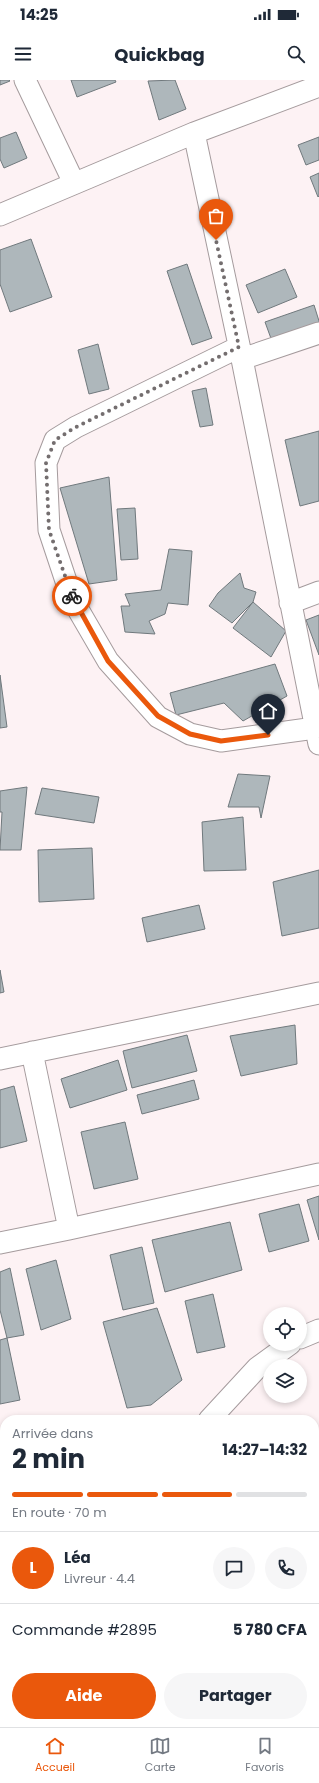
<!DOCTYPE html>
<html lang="fr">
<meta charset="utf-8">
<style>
body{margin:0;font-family:Poppins,sans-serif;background:#f6f6f7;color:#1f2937;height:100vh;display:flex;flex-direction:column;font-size:15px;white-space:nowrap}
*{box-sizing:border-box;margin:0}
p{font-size:13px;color:#747a83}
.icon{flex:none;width:22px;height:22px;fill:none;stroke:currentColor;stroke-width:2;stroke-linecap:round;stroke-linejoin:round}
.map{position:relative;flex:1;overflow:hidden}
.side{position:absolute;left:0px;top:1335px;width:319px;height:312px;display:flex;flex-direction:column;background:#fff;border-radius:16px 16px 0 0;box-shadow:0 2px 6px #0003}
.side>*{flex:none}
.tools{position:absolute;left:263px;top:1227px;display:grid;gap:8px}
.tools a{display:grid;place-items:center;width:44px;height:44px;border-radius:50%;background:#fff;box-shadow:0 2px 6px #0003;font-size:20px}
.pin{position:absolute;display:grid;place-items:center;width:34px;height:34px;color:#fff;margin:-41px -17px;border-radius:50% 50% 50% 0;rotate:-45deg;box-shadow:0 0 4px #0007}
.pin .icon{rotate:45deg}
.courier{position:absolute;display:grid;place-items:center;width:40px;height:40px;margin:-20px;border:3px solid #ea580c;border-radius:50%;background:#fff;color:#222;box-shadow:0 1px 5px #0007}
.overview em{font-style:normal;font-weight:700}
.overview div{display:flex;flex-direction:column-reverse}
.overview{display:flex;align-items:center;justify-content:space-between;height:68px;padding:0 12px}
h1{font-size:26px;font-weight:700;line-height:30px}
.bar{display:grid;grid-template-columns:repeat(4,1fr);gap:6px 4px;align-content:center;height:48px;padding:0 12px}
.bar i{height:5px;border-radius:3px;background:#e0e1e3}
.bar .active{background:#ea580c}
.bar p{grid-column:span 4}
.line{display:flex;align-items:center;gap:10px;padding:0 12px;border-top:1px solid #e0e1e3}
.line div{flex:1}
.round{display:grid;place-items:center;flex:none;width:42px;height:42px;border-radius:21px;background:#f6f6f7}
.cta{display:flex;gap:8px;margin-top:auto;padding:8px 12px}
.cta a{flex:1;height:46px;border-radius:24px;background:#ea580c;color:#fff;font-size:16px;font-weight:700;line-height:46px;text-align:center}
.cta a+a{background:#f6f6f7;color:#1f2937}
.status{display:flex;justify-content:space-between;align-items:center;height:28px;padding:0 20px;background:#fff;direction:ltr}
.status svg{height:11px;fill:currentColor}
header{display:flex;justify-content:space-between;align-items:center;height:52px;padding:0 12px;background:#fff;font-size:18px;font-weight:700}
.menu{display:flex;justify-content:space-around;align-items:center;height:56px;border-top:1px solid #e0e1e3;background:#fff;font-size:11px;color:#747a83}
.menu a{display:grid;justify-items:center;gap:2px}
.menu .active{color:#ea580c}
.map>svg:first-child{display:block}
.building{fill:#aeb7bb;stroke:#70797d}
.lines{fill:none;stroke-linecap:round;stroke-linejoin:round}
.street-casing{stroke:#a59b9d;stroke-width:23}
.street{stroke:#fff;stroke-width:21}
.done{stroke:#746e6f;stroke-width:4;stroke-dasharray:0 7.2}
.route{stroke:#ea580c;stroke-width:5}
</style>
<div class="status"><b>14:25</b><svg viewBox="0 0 49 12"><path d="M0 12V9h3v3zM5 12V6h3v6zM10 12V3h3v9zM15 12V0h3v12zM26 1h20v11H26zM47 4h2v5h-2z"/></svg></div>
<header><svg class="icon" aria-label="menu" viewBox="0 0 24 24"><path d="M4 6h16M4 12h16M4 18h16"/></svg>Quickbag<svg class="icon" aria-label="search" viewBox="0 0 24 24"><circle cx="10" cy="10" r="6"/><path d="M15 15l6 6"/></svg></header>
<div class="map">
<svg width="319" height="1647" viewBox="0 0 319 1647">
<rect width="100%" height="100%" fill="#fdf2f4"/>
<path class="building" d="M0 0H9L10 1 0 5Z
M71 0H115L116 2 77 17Z
M175 0 186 29 159 40 148 1Z
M16 52 27 78 4 88 0 79V58Z
M319 57V80L306 85 298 65Z
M319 93V116L318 117 310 97Z
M31 159 52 217 10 232 0 204V170Z
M187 184 212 258 192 265 167 191Z
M285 189 297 217 258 233 246 205Z
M314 225 319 241V248L273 264 265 242Z
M98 264 109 309 89 314 78 270Z
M206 308 213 345 200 347 192 311Z
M319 351V421L300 426 285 360Z
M109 397 117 500 89 504 60 408Z
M135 428 138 479 121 480 117 429Z
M169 469 192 471 188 525 168 523 165 534 149 541 155 554 125 552 121 526H130L125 514 161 510Z
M240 493 244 508 256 512 253 522 232 543 209 526 218 513Z
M253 522 286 551 271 577 233 548Z
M319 535V575L306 540Z
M275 584 287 616 243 641 224 623 176 635 170 613Z
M0 595 7 647 0 648Z
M238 694 270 696 261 738 259 727H228Z
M27 707 21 770H0L2 732H0V711Z
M42 708 99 717 94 743 35 734Z
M243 737 246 790 204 791 202 742Z
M92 768 94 819 39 822 38 770Z
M319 790V848L282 856 273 802Z
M199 825 205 849 147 862 142 838Z
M0 890 4 912 0 913Z
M295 945 297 984 241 996 230 956Z
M187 955 197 991 132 1008 123 971Z
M118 980 127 1010 70 1028 61 999Z
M194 1000 199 1019 142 1034 137 1015Z
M14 1006 27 1061 0 1068V1010Z
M125 1042 138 1099 94 1109 81 1052Z
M319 1116V1160L307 1120Z
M299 1124 309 1161 269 1172 259 1134Z
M230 1142 242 1190 165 1212 152 1160Z
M142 1167 154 1223 123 1230 110 1175Z
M56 1180 71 1239 41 1250 26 1189Z
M10 1188 24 1255 7 1258 0 1230V1192Z
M213 1214 225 1267 197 1273 185 1221Z
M157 1228 182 1300 151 1325 127 1328 103 1242Z
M7 1258 20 1320 0 1324V1260Z
M5 1431V1503L1 1504 0 1432Z"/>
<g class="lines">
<defs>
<path id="street" d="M25 0 74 103
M194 53 319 6
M0 135 194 53 242 279 319 664
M239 267 76 347 55 360 46 383 49 450 72 519 108 581 158 637 190 654 221 661 315 648
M242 279 319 253
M290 523 319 512
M32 972 69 1149
M0 979 319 913
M0 1163 69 1149 319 1094
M300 1258 319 1250
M209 1340 257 1288 290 1264
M0 1597 5 1591"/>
</defs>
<use href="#street" class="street-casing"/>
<use href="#street" class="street"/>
</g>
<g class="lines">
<path class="done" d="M72 516 49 450 46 383 55 360 76 347 239 267 216 160"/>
<path class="route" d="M72 516 108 581 158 636 190 654 221 661 268 655"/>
</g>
</svg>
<div class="tools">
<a><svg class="icon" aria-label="locate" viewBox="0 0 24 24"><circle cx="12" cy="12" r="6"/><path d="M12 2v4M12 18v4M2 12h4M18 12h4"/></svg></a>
<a><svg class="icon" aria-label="layers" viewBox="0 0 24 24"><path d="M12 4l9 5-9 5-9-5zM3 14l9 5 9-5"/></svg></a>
</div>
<div class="pin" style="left:216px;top:160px;background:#ea580c"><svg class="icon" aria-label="bag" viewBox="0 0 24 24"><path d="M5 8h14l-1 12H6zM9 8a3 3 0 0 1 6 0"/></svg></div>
<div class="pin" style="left:268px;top:655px;background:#1f2937"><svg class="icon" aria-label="home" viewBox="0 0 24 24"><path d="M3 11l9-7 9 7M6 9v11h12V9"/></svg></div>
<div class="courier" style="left:72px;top:516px"><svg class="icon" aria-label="bike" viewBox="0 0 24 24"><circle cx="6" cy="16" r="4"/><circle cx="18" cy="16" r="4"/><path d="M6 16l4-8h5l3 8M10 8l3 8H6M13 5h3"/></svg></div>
<section class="side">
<div class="overview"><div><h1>2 min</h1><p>Arrivée dans</p></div><em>14:27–14:32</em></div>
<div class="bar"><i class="active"></i><i class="active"></i><i class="active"></i><i></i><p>En route · 70 m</p></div>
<div class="line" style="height:72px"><b class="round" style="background:#ea580c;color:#fff">L</b><div><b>Léa</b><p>Livreur · 4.4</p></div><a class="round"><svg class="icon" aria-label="chat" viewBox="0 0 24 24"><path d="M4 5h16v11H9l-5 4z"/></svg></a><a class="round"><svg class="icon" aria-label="phone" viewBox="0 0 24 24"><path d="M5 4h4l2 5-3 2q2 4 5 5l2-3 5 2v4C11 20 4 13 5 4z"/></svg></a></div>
<div class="line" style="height:52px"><div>Commande #2895</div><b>5 780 CFA</b></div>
<div class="cta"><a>Aide</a><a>Partager</a></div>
</section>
</div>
<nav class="menu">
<a class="active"><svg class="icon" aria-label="home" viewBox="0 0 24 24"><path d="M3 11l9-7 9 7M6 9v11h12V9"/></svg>Accueil</a>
<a><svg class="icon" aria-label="map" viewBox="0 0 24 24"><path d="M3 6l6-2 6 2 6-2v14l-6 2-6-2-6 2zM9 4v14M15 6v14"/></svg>Carte</a>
<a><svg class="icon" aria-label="saved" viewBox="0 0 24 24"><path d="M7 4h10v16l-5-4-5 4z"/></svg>Favoris</a>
</nav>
